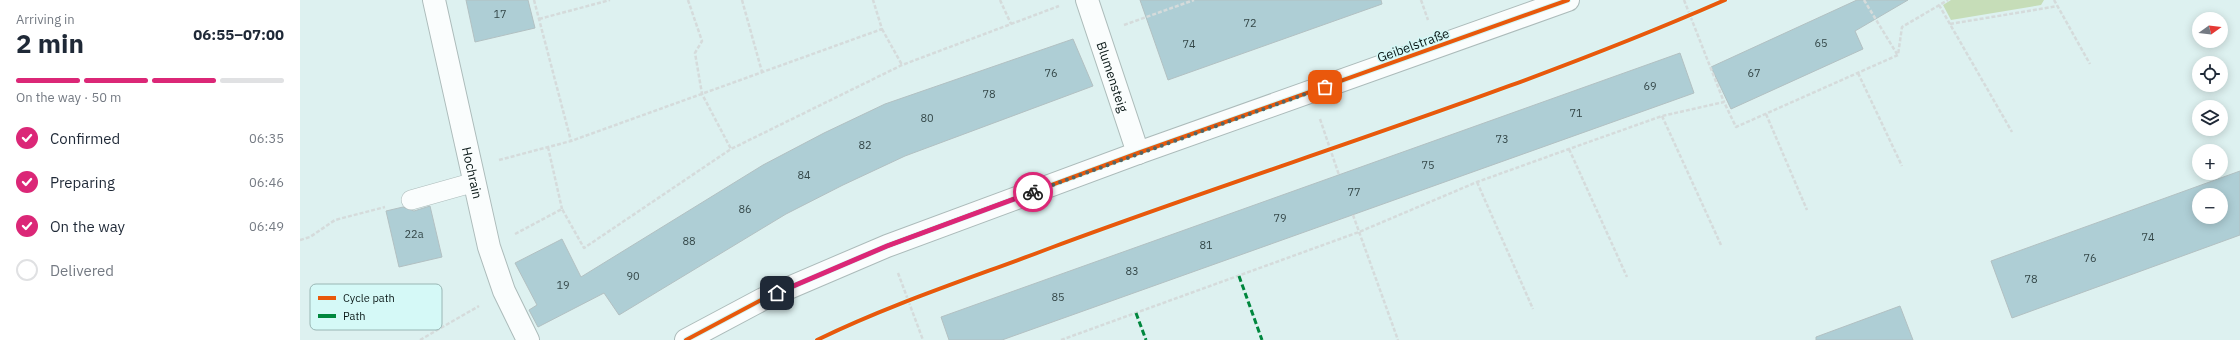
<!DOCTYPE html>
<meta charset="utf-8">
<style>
body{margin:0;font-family:"IBM Plex Sans",sans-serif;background:#f6f6f7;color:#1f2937;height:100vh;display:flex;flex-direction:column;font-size:15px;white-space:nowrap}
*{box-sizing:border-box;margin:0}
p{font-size:13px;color:#747a83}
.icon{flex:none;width:22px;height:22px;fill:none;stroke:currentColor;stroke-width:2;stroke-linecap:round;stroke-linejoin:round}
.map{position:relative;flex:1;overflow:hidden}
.details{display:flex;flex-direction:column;background:#fff;width:300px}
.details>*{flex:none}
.needle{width:26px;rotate:75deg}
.tools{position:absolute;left:1892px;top:12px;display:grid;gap:8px}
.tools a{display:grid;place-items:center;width:36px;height:36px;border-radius:50%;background:#fff;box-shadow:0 2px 10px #0003;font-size:20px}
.pin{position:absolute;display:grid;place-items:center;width:34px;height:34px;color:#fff;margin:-17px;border-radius:8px;box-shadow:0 2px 6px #0006}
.courier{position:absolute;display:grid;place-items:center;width:40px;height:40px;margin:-20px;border:3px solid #db2777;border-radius:50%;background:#fff;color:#222;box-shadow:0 1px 5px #0007}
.overview em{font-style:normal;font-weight:700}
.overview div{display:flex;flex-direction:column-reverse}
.overview{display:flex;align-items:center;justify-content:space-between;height:68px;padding:0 16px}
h1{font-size:26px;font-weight:700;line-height:30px}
.bar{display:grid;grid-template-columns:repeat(4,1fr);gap:6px 4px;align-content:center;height:48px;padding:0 16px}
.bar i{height:5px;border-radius:3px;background:#e0e1e3}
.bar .active{background:#db2777}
.bar p{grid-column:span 4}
ol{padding:0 16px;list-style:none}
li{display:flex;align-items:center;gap:12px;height:44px}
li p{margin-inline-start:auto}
li .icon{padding:4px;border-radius:50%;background:#db2777;color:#fff;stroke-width:4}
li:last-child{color:#747a83}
li i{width:22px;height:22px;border:2px solid #e0e1e3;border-radius:50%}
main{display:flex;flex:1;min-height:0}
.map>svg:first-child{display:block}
.green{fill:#c6ddb8}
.building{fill:#aeced5;stroke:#b2c0c2;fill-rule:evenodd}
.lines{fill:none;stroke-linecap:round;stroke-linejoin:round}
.service-casing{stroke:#acbbba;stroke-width:20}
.minor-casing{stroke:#acbbba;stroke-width:24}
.path{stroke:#d5dbdb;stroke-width:2.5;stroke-dasharray:4 2;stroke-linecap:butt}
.service{stroke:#fafdfd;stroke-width:19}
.minor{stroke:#fafdfd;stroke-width:22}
.quiet{stroke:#00873e;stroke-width:3;stroke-dasharray:6 3;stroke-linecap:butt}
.cycleway-casing{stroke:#d5f9f7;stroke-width:6}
.cycleway{stroke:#e8590c;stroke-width:4}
.done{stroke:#556564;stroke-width:4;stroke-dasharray:0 7.2}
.route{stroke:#db2777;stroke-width:5}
.labels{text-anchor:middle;stroke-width:3;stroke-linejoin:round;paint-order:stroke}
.number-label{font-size:11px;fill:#344748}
.street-label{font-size:13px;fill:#0c1a19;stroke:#d5f9f7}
.key{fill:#d5f9f7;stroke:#99b6b4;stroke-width:1}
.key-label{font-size:11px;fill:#0c1a19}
</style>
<main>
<section class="details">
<div class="overview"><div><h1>2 min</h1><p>Arriving in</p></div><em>06:55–07:00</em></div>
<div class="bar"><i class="active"></i><i class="active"></i><i class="active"></i><i></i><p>On the way · 50 m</p></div>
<ol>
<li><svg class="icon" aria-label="check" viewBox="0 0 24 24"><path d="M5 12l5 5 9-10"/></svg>Confirmed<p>06:35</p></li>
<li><svg class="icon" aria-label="check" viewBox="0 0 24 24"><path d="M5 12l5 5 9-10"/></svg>Preparing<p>06:46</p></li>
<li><svg class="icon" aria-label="check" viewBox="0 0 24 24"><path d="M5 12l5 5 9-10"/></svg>On the way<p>06:49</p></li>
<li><i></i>Delivered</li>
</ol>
</section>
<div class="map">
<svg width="1940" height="340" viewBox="0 0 1940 340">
<rect width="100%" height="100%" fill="#ddf1f0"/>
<path class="green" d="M1651 0H1744L1741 5 1651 20 1643 5Z"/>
<path class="building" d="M166 0H228L235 28 175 42Z
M840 0H1081L1082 4 868 80Z
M1557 0H1608L1555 31 1563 49 1431 109 1411 67Z
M773 39 793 86 605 156 543 185 486 214 319 315 304 293 238 327 229 310 237 305 215 263 262 239 281 277 463 165 524 133 585 104Z
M1380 53 1394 93 702 340H649L641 317Z
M1940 171V235L1712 318 1691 261ZM1899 195H1921V217H1899Z
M130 206 142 257 99 267 86 211 103 207 114 211Z
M1600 306 1613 340H1516V337Z"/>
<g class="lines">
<defs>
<path id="service" d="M111 200 175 182"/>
<g id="minor">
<path id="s1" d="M134 0 189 247 204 291 228 340"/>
<path id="s2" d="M787 0 838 153"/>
<path d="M386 340 463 299 587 246 838 153 1268 0"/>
</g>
</defs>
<use href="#service" class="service-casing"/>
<use href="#minor" class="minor-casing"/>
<path class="path" d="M234 0 271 141
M388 0 402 41 395 53 402 94 431 149
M442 0 462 72
M700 0 711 24
M1121 0 1128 20
M1384 0 1424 102
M1564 0 1597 54
M1754 0 1790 64
M1639 5 1712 132
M239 19 310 0
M1650 24 1758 6
M824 25 894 0
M582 29 602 65
M1558 73 1602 166
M1466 114 1507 210
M1362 116 1421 245
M1020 119 1039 175
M248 147 262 209
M1269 149 1327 277
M199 160 271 141 582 29 573 0
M1177 182 1233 309
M1053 215 1098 340
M215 234 262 209 284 248 431 149 602 65 759 6
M0 240 10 237 35 220 85 207
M598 273 623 340
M120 340 179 306
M761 340 1059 232 1177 182 1269 149 1362 116 1424 102 1436 127 1598 55 1602 27 1648 0"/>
<use href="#service" class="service"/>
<use href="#minor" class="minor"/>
<path class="quiet" d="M939 276 962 340
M836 313 846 340"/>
<defs>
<path id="cycleway" d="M386 340 463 299 587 246 838 153 1268 0
M517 340C593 303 674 277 753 247 976 164 1206 96 1425 0"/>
</defs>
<use href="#cycleway" class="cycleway-casing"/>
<use href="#cycleway" class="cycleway"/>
</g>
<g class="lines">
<path class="done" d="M733 192 1025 87"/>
<path class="route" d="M477 293 587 246 733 192"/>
</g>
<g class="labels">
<g class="number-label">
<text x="200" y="18">17</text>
<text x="950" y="27">72</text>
<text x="1521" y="47">65</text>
<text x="889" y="48">74</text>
<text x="751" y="77">76</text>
<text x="1454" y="77">67</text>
<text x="1350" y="90">69</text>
<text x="689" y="98">78</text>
<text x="1276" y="117">71</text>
<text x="627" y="122">80</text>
<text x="1202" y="143">73</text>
<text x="565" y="149">82</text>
<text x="1128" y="169">75</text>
<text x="504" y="179">84</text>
<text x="1054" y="196">77</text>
<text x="445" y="213">86</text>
<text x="980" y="222">79</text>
<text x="114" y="238">22a</text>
<text x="1848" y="241">74</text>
<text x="389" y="245">88</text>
<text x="906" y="249">81</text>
<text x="1790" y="262">76</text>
<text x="832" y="275">83</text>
<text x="333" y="280">90</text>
<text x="1731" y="283">78</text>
<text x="263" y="289">19</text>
<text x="758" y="301">85</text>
</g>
<g class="street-label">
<text transform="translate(1113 45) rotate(-20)" y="5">Geibelstraße</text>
<text dy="5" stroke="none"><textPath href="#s2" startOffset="81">Blumensteig</textPath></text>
<text dy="5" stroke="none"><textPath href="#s1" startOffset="177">Hochrain</textPath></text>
</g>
</g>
<rect x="10" y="284" width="132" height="46" rx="6" class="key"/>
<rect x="18" y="296" width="18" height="4" fill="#e8590c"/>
<rect x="18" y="314" width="18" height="4" fill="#00873e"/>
<g class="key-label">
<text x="43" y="302">Cycle path</text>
<text x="43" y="320">Path</text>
</g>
</svg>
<div class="tools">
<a><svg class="needle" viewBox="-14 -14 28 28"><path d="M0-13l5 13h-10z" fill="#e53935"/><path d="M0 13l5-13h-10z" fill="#747a83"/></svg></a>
<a><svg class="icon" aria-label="locate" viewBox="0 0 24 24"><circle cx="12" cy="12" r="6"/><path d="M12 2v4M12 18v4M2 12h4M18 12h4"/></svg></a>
<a><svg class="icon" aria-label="layers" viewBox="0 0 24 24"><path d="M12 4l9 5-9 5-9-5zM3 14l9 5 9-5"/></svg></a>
<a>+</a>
<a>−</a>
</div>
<div class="pin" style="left:1025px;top:87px;background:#ea580c"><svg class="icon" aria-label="bag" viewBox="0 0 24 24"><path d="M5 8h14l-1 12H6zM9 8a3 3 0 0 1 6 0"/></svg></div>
<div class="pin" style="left:477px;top:293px;background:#1f2937"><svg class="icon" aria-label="home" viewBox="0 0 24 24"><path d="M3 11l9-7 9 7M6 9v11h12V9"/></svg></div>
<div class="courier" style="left:733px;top:192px"><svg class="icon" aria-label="bike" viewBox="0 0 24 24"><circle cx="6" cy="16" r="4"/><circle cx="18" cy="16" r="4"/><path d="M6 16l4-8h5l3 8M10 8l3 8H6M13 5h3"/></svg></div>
</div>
</main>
